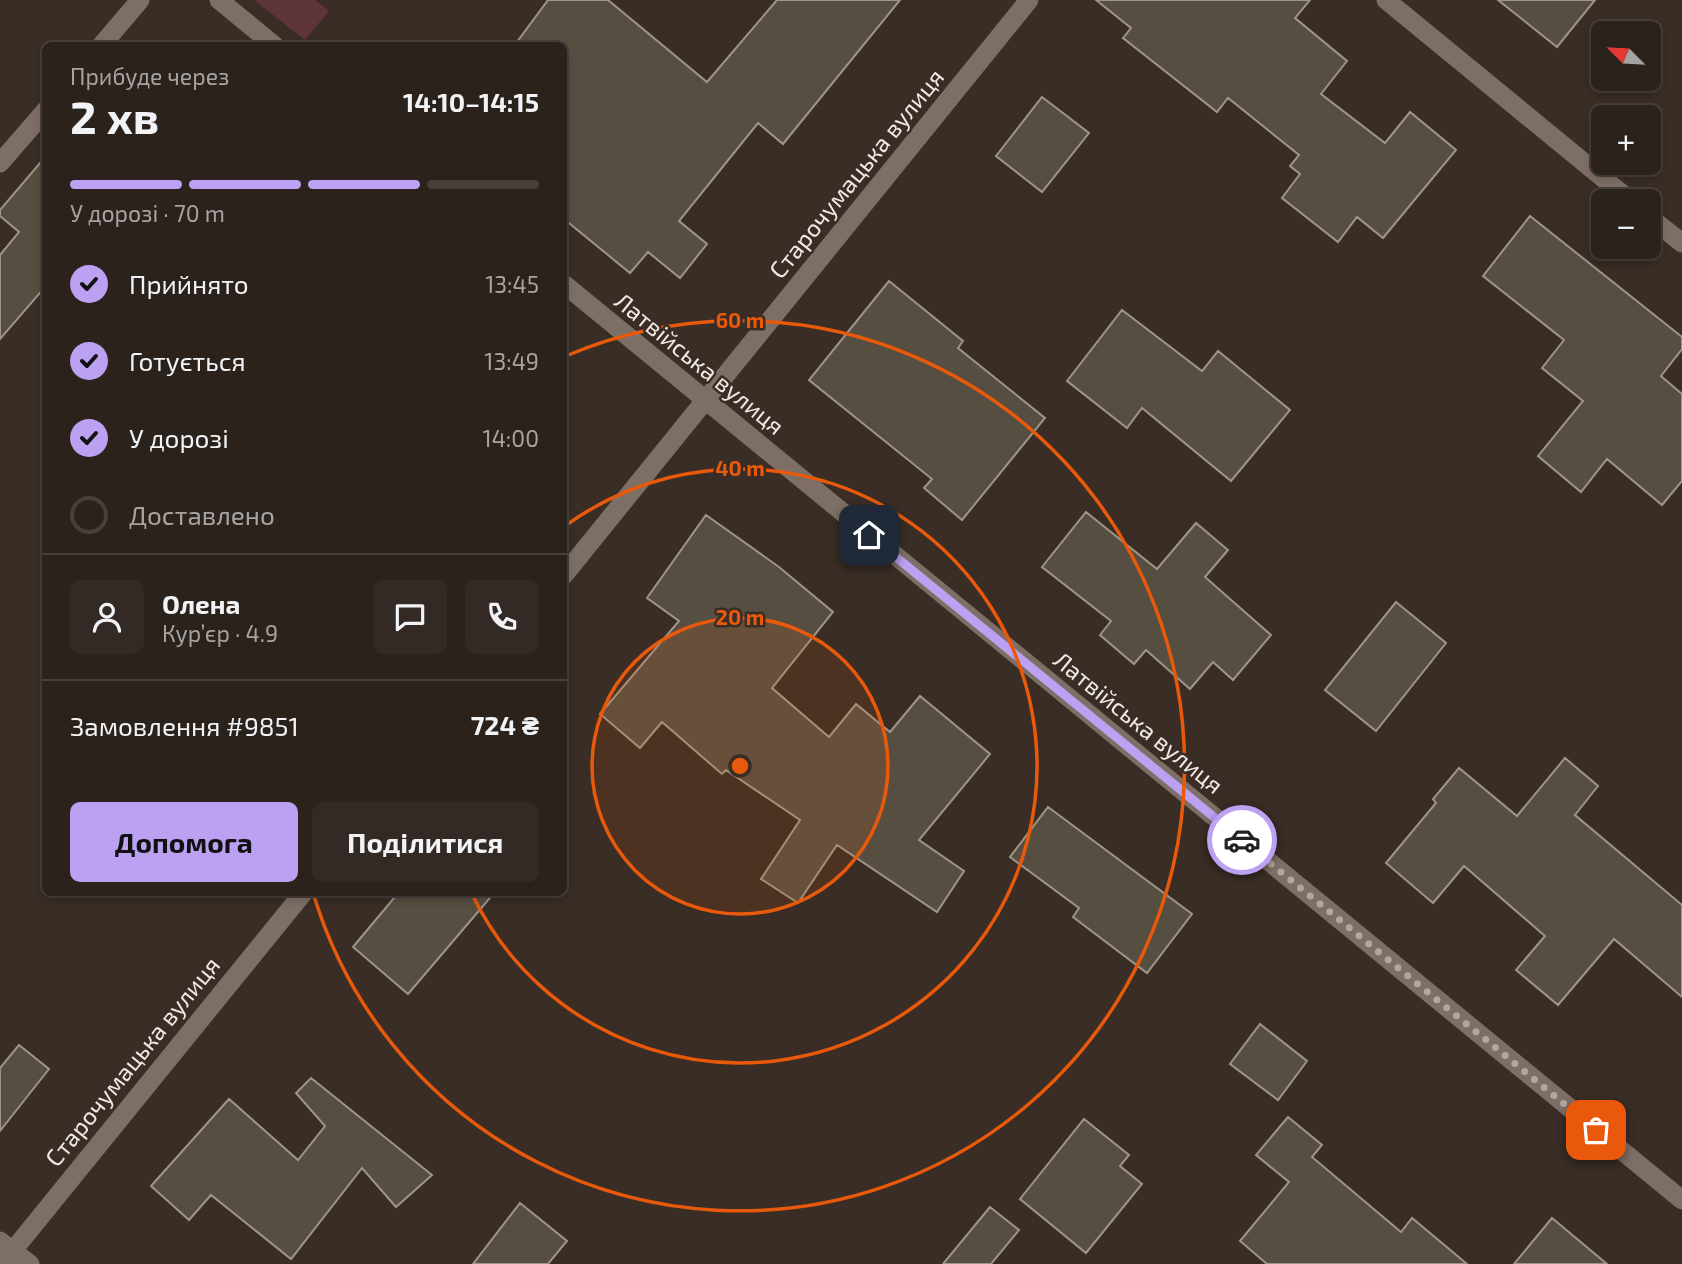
<!DOCTYPE html>
<html lang="uk">
<meta charset="utf-8">
<style>
body{margin:0;font-family:"Exo 2",sans-serif;background:#332a25;color:#f1f3f6;height:100vh;display:flex;flex-direction:column;font-size:26px;white-space:nowrap}
*{box-sizing:border-box;margin:0}
p{font-size:23px;color:#a6a4a3}
.icon{flex:none;width:38px;height:38px;fill:none;stroke:currentColor;stroke-width:2;stroke-linecap:round;stroke-linejoin:round}
.map{position:relative;flex:1;overflow:hidden}
.side{position:absolute;left:42px;top:42px;width:525px;height:854px;display:flex;flex-direction:column;background:#2b221c;border-radius:10px;box-shadow:0 4px 10px #0003,0 0 0 2px #473f3b}
.side>*{flex:none}
.needle{width:46px;rotate:294deg}
.tools{position:absolute;left:1591px;top:21px;display:grid;gap:14px}
.tools a{display:grid;place-items:center;width:70px;height:70px;border-radius:10px;background:#2b221c;box-shadow:0 4px 10px #0003,0 0 0 2px #473f3b;font-size:35px}
.pin{position:absolute;display:grid;place-items:center;width:60px;height:60px;color:#fff;margin:-30px;border-radius:14px;box-shadow:0 4px 10px #0006}
.courier{position:absolute;display:grid;place-items:center;width:70px;height:70px;margin:-35px;border:5px solid #bca0f2;border-radius:50%;background:#fff;color:#222;box-shadow:0 2px 9px #0007}
.overview em{font-style:normal;font-weight:700}
.overview div{display:flex;flex-direction:column-reverse}
.overview{display:flex;align-items:center;justify-content:space-between;height:119px;padding:0 28px}
h1{font-size:46px;font-weight:700;line-height:52px}
.bar{display:grid;grid-template-columns:repeat(4,1fr);gap:10px 7px;align-content:center;height:84px;padding:0 28px}
.bar i{height:9px;border-radius:5px;background:#473f3b}
.bar .active{background:#bca0f2}
.bar p{grid-column:span 4}
.line{display:flex;align-items:center;gap:18px;padding:0 28px;border-top:2px solid #473f3b}
.line div{flex:1}
.round{display:grid;place-items:center;flex:none;width:74px;height:74px;border-radius:10px;background:#332a25}
ol{padding:0 28px;list-style:none}
li{display:flex;align-items:center;gap:21px;height:77px}
li p{margin-inline-start:auto}
li .icon{padding:7px;border-radius:50%;background:#bca0f2;color:#111;stroke-width:4}
li:last-child{color:#a6a4a3}
li i{width:38px;height:38px;border:4px solid #473f3b;border-radius:50%}
.cta{display:flex;gap:14px;margin-top:auto;padding:14px 28px}
.cta a{flex:1;height:80px;border-radius:10px;background:#bca0f2;color:#111;font-size:28px;font-weight:700;line-height:80px;text-align:center}
.cta a+a{background:#332a25;color:#f1f3f6}
.map>svg:first-child{display:block}
.green{fill:#5d3437}
.building{fill:#564e41;stroke:#9e9587;stroke-width:2}
.lines{fill:none;stroke-linecap:round;stroke-linejoin:round}
.minor{stroke:#7d6f66;stroke-width:19}
.tertiary{stroke:#7d6f66;stroke-width:19}
.done{stroke:#b1a7a0;stroke-width:7;stroke-dasharray:0 12.6}
.route{stroke:#bca0f2;stroke-width:9}
.ring{fill:none;stroke:#e8590c;stroke-width:3.5}
.labels{text-anchor:middle;stroke-width:5;stroke-linejoin:round;paint-order:stroke}
.street-label{font-size:24px;fill:#f1e9e3;stroke:#392d25}
.centre{fill:#e8590c;stroke:#392d25;stroke-width:3.5}
.ring-label{font-size:21px;text-anchor:middle;font-weight:bold;fill:#e8590c;stroke:#392d25;stroke-width:5;stroke-linejoin:round;paint-order:stroke}
</style>
<div class="map">
<svg width="1682" height="1264" viewBox="0 0 1682 1264">
<rect width="100%" height="100%" fill="#392d25"/>
<path class="green" d="M254 0H315L329 11 305 40Z"/>
<path class="building" d="M548 0H608L707 82 777 0H900L783 144 758 123 679 221 707 244 680 278 648 252 630 273 564 219V46H514Z
M1096 0H1310L1295 18 1347 61 1321 94 1385 143 1410 112 1456 150 1383 238 1357 217 1338 242 1282 198 1300 174 1290 166 1299 155 1228 98 1217 112 1123 38 1131 28Z
M1498 0H1595L1557 47Z
M1042 97 1089 133 1042 192 996 156Z
M46 156V286L0 339V255L19 232 0 216V210Z
M1530 216 1682 337V349L1661 376 1682 394V481L1662 505 1607 459 1581 492 1538 456 1583 401 1542 368 1564 340 1483 276Z
M889 281 963 341 958 348 1045 418 962 520 924 488 932 479 809 380Z
M1122 310 1202 371 1218 351 1290 410 1231 481 1142 408 1127 428 1067 381Z
M1086 512 1157 569 1196 523 1228 550 1205 577 1271 635 1233 680 1213 662 1190 689 1146 650 1134 664 1100 635 1111 621 1042 567Z
M706 515 779 567 833 612 772 688 829 737 856 704 890 732 920 696 990 754 919 840 964 871 937 912 837 845 798 903 761 879 800 820 726 770 722 774 662 722 640 748 600 714 679 621 647 598Z
M1396 602 1446 643 1376 731 1325 690Z
M1565 758 1598 786 1575 815 1682 905V997L1614 939 1558 1005 1516 970 1545 936 1464 866 1433 903 1386 863 1436 803 1433 799 1459 768 1517 816Z
M1048 807 1192 914 1147 973 1073 917 1079 908 1010 857Z
M399 892H495L408 994 353 947Z
M1260 1024 1307 1061 1278 1100 1230 1064Z
M19 1045 49 1069 0 1131V1068Z
M311 1078 432 1175 396 1207 362 1168 291 1259 211 1195 189 1220 151 1186 229 1099 298 1160 325 1126 296 1093Z
M1288 1117 1322 1145 1312 1157 1401 1232 1412 1218 1467 1264H1267L1240 1241 1289 1182 1256 1155Z
M1084 1119 1129 1155 1120 1166 1142 1184 1086 1253 1020 1199Z
M520 1203 567 1241 548 1264H473Z
M990 1207 1019 1230 991 1264H943Z
M1552 1218 1607 1264H1514Z"/>
<g class="lines">
<path class="minor" d="M219 0 275 46
M1386 0 1631 201
M101 46 140 0
M0 163 46 110
M1648 216 1682 243
M564 284 1682 1200
M0 1241 30 1264"/>
<path class="tertiary" d="M564 575 1029 0
M2 1264 304 892"/>
</g>
<g class="lines">
<path class="done" d="M1242 840 1596 1130"/>
<path class="route" d="M869 535 1242 840"/>
</g>
<circle cx="740" cy="766" r="148" fill="#e8590c" fill-opacity=".12"/>
<g class="ring">
<circle cx="740" cy="766" r="148"/>
<path d="M565 526A297 297 0 1 1 472 894"/>
<path d="M566 356A445 445 0 1 1 314 896"/>
</g>
<g class="labels">
<g class="street-label">
<text transform="translate(857 174) rotate(-51)" y="8">Старочумацька вулиця</text>
<text transform="translate(699 364) rotate(39)" y="8">Латвійська вулиця</text>
<text transform="translate(1138 723) rotate(39)" y="8">Латвійська вулиця</text>
<text transform="translate(133 1062) rotate(-51)" y="8">Старочумацька вулиця</text>
</g>
</g>
<circle cx="740" cy="766" r="10" class="centre"/>
<g class="ring-label">
<text x="740" y="328">60 m</text>
<text x="740" y="476">40 m</text>
<text x="740" y="625">20 m</text>
</g>
</svg>
<div class="tools">
<a><svg class="needle" viewBox="-14 -14 28 28"><path d="M0-13l5 13h-10z" fill="#e53935"/><path d="M0 13l5-13h-10z" fill="#a6a4a3"/></svg></a>
<a>+</a>
<a>−</a>
</div>
<div class="pin" style="left:1596px;top:1130px;background:#ea580c"><svg class="icon" aria-label="bag" viewBox="0 0 24 24"><path d="M5 8h14l-1 12H6zM9 8a3 3 0 0 1 6 0"/></svg></div>
<div class="pin" style="left:869px;top:535px;background:#1f2937"><svg class="icon" aria-label="home" viewBox="0 0 24 24"><path d="M3 11l9-7 9 7M6 9v11h12V9"/></svg></div>
<div class="courier" style="left:1242px;top:840px"><svg class="icon" aria-label="car" viewBox="0 0 24 24"><path d="M5 17H2v-5l4-1 3-4h7l3 4 3 1v5h-3M9 17h6M6 11h13"/><circle cx="7" cy="17" r="2"/><circle cx="17" cy="17" r="2"/></svg></div>
<section class="side">
<div class="overview"><div><h1>2 хв</h1><p>Прибуде через</p></div><em>14:10–14:15</em></div>
<div class="bar"><i class="active"></i><i class="active"></i><i class="active"></i><i></i><p>У дорозі · 70 m</p></div>
<ol>
<li><svg class="icon" aria-label="check" viewBox="0 0 24 24"><path d="M5 12l5 5 9-10"/></svg>Прийнято<p>13:45</p></li>
<li><svg class="icon" aria-label="check" viewBox="0 0 24 24"><path d="M5 12l5 5 9-10"/></svg>Готується<p>13:49</p></li>
<li><svg class="icon" aria-label="check" viewBox="0 0 24 24"><path d="M5 12l5 5 9-10"/></svg>У дорозі<p>14:00</p></li>
<li><i></i>Доставлено</li>
</ol>
<div class="line" style="height:126px"><a class="round"><svg class="icon" aria-label="person" viewBox="0 0 24 24"><circle cx="12" cy="8" r="4"/><path d="M4 21q1-7 8-7t8 7"/></svg></a><div><b>Олена</b><p>Кур’єр · 4.9</p></div><a class="round"><svg class="icon" aria-label="chat" viewBox="0 0 24 24"><path d="M4 5h16v11H9l-5 4z"/></svg></a><a class="round"><svg class="icon" aria-label="phone" viewBox="0 0 24 24"><path d="M5 4h4l2 5-3 2q2 4 5 5l2-3 5 2v4C11 20 4 13 5 4z"/></svg></a></div>
<div class="line" style="height:91px"><div>Замовлення #9851</div><b>724 ₴</b></div>
<div class="cta"><a>Допомога</a><a>Поділитися</a></div>
</section>
</div>
